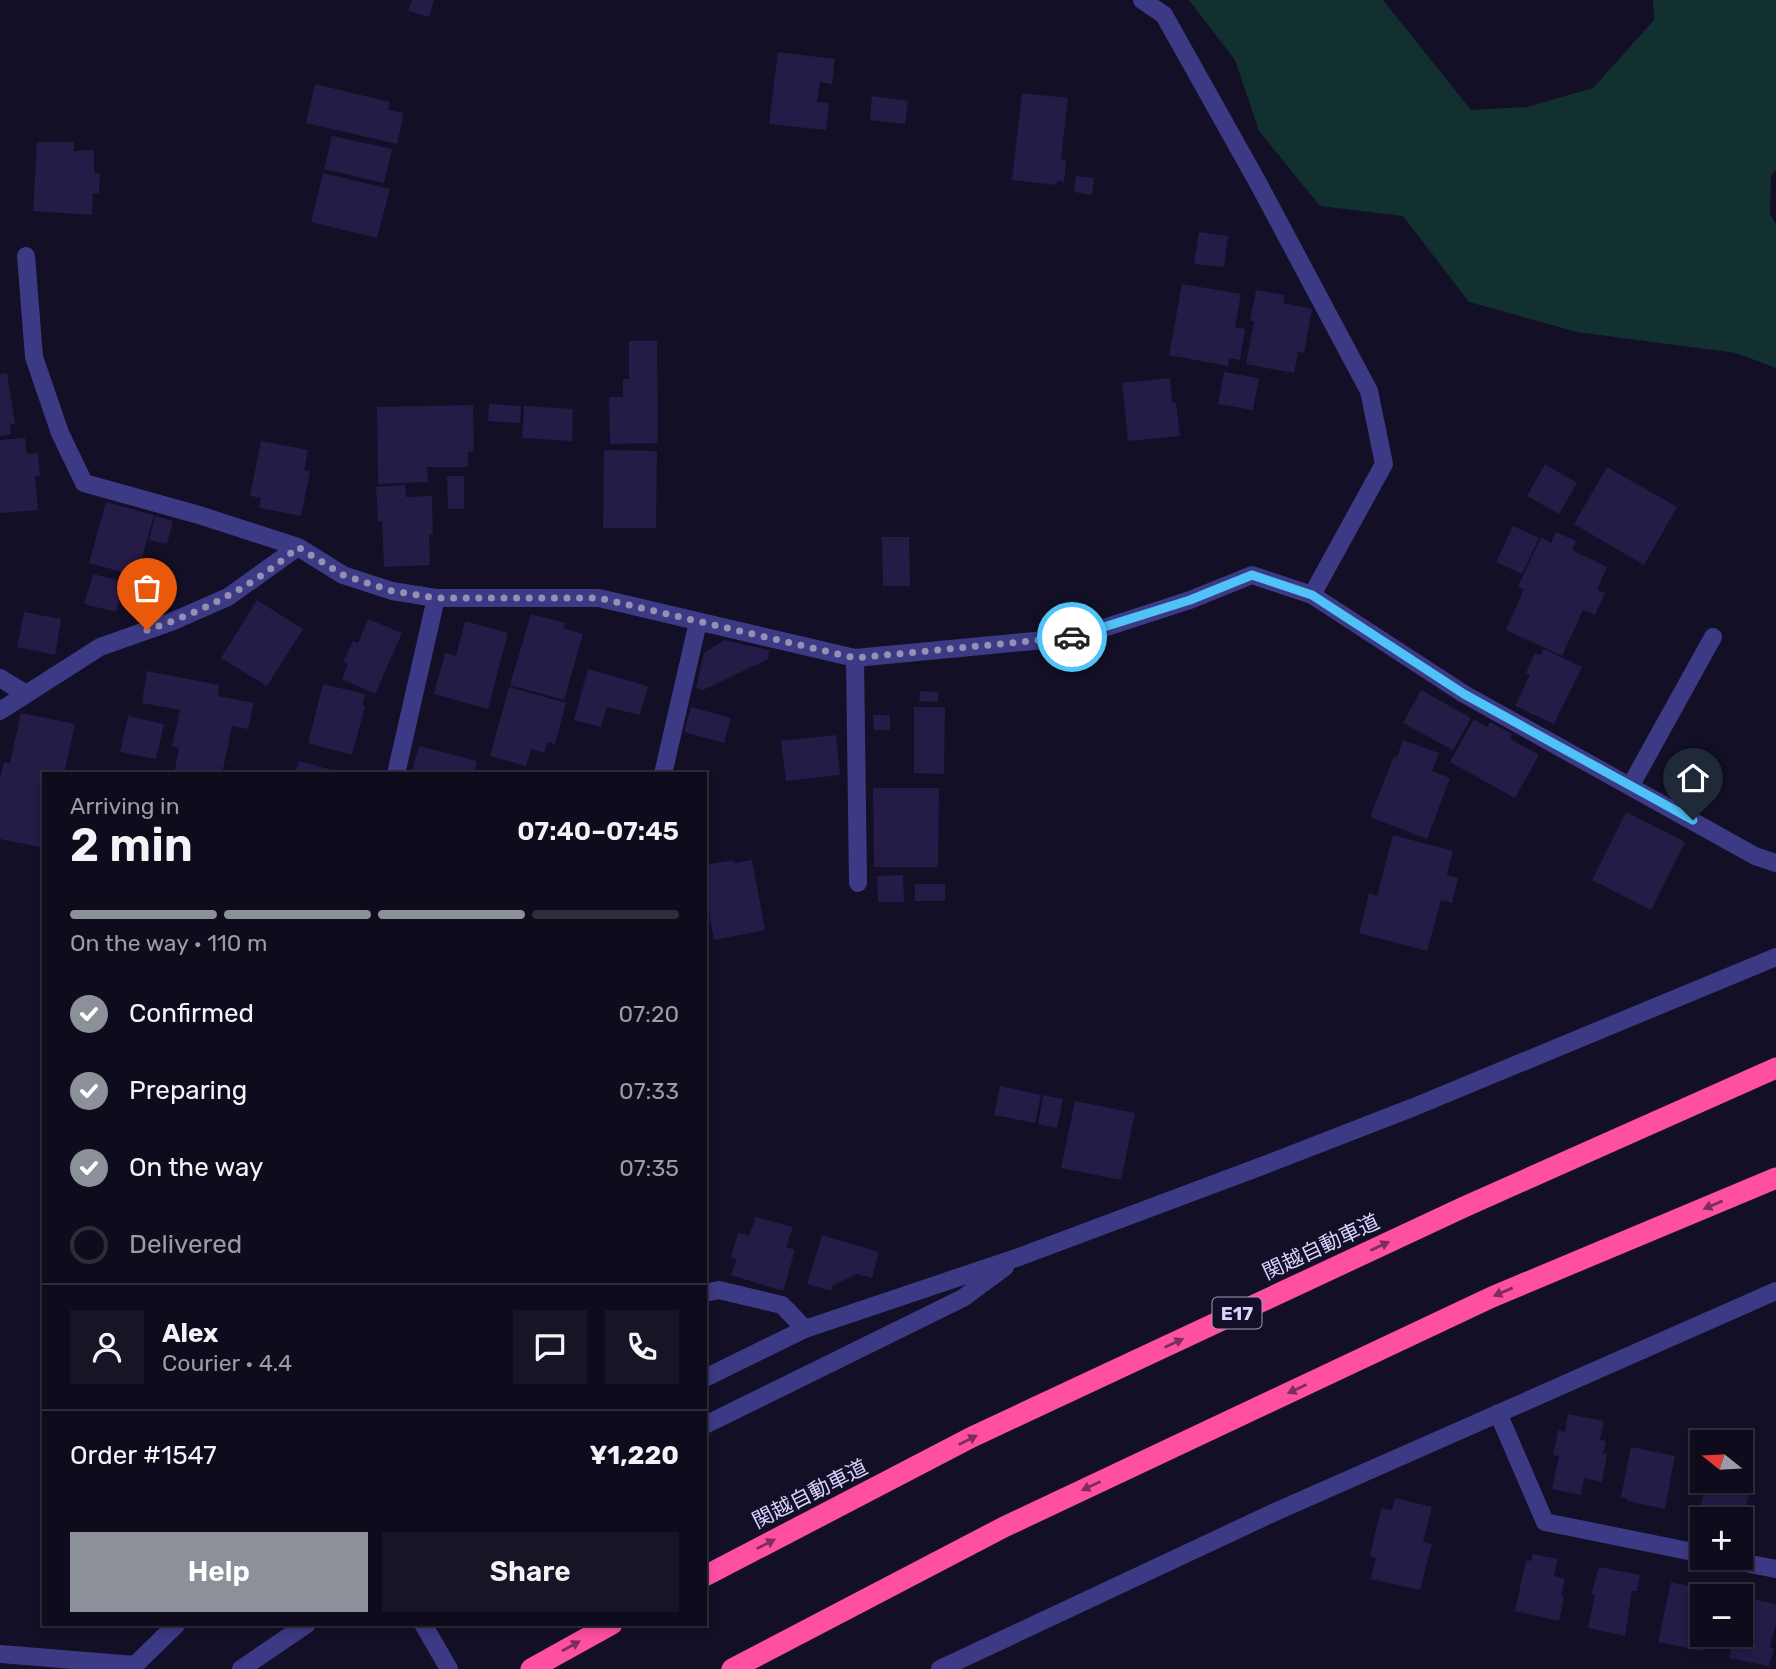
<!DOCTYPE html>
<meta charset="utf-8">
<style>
body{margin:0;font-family:Rubik,"Noto Sans JP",sans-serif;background:#171425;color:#f1f3f6;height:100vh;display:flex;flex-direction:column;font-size:26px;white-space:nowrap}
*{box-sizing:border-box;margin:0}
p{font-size:23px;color:#9b9ba3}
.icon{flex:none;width:38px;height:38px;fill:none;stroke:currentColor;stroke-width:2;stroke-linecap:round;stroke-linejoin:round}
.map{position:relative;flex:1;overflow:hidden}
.details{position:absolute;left:42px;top:772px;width:665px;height:854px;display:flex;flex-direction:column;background:#0e0b1c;border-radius:0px;box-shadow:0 4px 10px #0003,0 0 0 2px #2e2b3b}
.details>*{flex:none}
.needle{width:46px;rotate:288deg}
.buttons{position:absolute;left:1690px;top:1430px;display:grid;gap:14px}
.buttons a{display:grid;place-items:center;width:63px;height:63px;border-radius:0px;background:#0e0b1c;box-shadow:0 4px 10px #0003,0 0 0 2px #2e2b3b;font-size:35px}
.pin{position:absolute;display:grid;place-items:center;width:60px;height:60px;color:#fff;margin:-72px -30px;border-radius:50% 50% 50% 0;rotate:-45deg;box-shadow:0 0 7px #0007}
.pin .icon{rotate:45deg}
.courier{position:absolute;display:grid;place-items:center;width:70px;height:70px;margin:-35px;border:5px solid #4fc3f7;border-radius:50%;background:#fff;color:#222;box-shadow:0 2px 9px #0007}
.headline em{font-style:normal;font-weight:600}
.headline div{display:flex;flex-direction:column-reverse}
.headline{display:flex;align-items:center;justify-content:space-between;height:119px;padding:0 28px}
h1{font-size:46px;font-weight:600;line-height:52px}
.bar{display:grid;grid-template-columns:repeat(4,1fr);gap:10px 7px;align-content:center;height:84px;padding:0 28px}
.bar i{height:9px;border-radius:5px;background:#2e2b3b}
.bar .selected{background:#8c9099}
.bar p{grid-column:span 4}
.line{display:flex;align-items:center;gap:18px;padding:0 28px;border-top:2px solid #2e2b3b}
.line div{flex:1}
.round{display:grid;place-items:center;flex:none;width:74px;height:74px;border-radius:0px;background:#171425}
ol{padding:0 28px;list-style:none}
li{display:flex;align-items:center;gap:21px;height:77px}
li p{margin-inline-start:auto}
li .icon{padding:7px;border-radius:50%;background:#8c9099;color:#fff;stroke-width:4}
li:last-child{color:#9b9ba3}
li i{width:38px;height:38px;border:4px solid #2e2b3b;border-radius:50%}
.button{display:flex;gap:14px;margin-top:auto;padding:14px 28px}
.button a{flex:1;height:80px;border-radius:0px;background:#8c9099;color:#fff;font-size:28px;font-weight:600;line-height:80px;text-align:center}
.button a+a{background:#171425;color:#f1f3f6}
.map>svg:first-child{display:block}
.green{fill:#12302f}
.building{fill:#241b47}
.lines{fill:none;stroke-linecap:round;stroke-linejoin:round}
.minor{stroke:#3d3a85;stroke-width:18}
.highway{stroke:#ff4fa3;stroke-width:21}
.oneway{fill:#7d2c5e}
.done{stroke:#948fb3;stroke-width:7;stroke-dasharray:0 12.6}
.route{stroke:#4fc3f7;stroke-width:9}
.labels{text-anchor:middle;stroke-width:7;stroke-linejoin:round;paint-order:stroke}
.shield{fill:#130f26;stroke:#9e99be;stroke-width:2}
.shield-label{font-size:19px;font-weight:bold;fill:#d9d4ff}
.street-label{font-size:21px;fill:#d9d4ff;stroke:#130f26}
</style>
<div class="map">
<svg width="1776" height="1669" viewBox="0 0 1776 1669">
<rect width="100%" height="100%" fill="#130f26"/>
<path class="green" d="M1189 0H1383L1471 110 1527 107 1593 88 1654 20 1653 0H1776V170L1771 175 1770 214 1776 224V368L1736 353 1577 332 1469 302 1403 216 1320 206 1259 131 1235 60Z"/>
<path class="building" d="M412 0H434L429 17 408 11Z
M778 52 835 59 832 84 820 82 817 102 829 103 826 130 769 124Z
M315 84 390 102 388 110 404 113 397 144 306 123Z
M1022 93 1068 98 1061 159 1066 160 1064 182 1057 181V185L1012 180Z
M872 96 908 101 905 124 870 120Z
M332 136 392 149 384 183 324 169Z
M37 142H74V151L94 150V173H100L99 193H93L92 215 33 211Z
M323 173 390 189 377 238 311 222Z
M1076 176 1094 178 1092 195 1074 192Z
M1199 232 1228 236 1224 267 1194 264Z
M1182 284 1241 294 1235 327 1245 329 1240 360 1229 358 1228 366 1169 355Z
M1256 290 1285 295 1283 303 1312 309 1304 353 1298 352 1294 373 1246 364 1254 321H1250Z
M629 341H657L658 443 610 444 609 397H623V379H629Z
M1224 372 1259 378 1253 410 1218 404Z
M7 373 15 424H10L11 434 0 436V374Z
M1170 378 1172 403H1176L1180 436 1128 441 1122 383Z
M489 404 521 406 520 423 488 421Z
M473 405 474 451 468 452V467H427L428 482 378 484 377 407Z
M524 406 573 409 572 441 522 438Z
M25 438 27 454 38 453 40 476H35L38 510 0 513V440Z
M261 441 308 450 304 470 310 471 301 516 259 508 261 498 250 496Z
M604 450 657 451 656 528H603Z
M1545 464 1577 483 1559 514 1527 496Z
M1607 467 1677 507 1644 565 1574 524Z
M447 476H464V509H448Z
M405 485 406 497 432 496 433 534H429L430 565 384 567 382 521H378L376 487Z
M106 502 154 515 137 576 89 563Z
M155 516 173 521 167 544 149 540Z
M1513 526 1539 538 1522 574 1496 562Z
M1556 532 1576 541 1572 550 1607 567 1597 590 1605 593 1595 615 1583 610 1562 656 1506 630 1524 589 1518 587 1541 537 1551 543Z
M882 537H909L910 586H883Z
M93 574 124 582 116 612 84 604Z
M257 600 303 629 267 686 221 658Z
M24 612 61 619 55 655 17 647Z
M531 614 565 623 563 628 583 634 564 700 510 685Z
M368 619 402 633 375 694 342 679 348 664 343 662 353 641 358 643Z
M465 621 508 633 488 709 434 694 445 653 456 656Z
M724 640 769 650 768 659 703 690 696 688 704 653Z
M1544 649 1582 667 1554 724 1515 706 1530 675 1526 673 1535 653 1540 655Z
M588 669 648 686 640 715 607 707 601 727 574 720Z
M147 671 219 685 218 696 254 703 248 729 232 726 222 774H174L179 748 172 746 180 710 142 703Z
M323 684 365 694 362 705 365 706 352 755 308 743Z
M509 687 566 703 555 744 548 742 544 753 531 749 526 766 490 756Z
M1421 690 1471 718 1453 750 1403 723Z
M920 691 938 692V702L919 701Z
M691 707 731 718 724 743 684 732Z
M914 707H945L944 774 914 773Z
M21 713 75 724 64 774H44V848L0 839V779L4 762 10 763Z
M873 715H890V730H874Z
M128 716 164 724 156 759 120 752Z
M1474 719 1487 727 1490 722 1512 734 1510 739 1539 755 1515 798 1450 762Z
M836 735 840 775 786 781 781 741Z
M1403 740 1439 753 1432 771 1450 778 1427 839 1370 817 1394 756 1397 757Z
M419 746 477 761 474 774H411Z
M299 761 343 773V774H295Z
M873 788H939L938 867H874Z
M1626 812 1685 842 1651 910 1592 880Z
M1393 835 1453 851 1447 875 1458 878 1452 903 1441 900 1427 951 1359 933 1369 893 1377 896Z
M734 860 735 863 752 860 765 930 714 940 705 894V865Z
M903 875 904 902H878L877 876Z
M915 884H945V901H915Z
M1000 1086 1041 1095 1035 1123 994 1115Z
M1043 1095 1063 1099 1057 1128 1038 1124Z
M1075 1101 1135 1113 1121 1180 1061 1168Z
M756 1217 793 1227 786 1247 795 1250 783 1291 731 1275 737 1259 731 1258 738 1233 749 1236Z
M822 1235 879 1252 872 1278 857 1274 833 1285 831 1291 807 1284Z
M1568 1414 1604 1421 1600 1440 1606 1441 1603 1454H1607L1602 1482 1584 1478 1581 1495 1552 1489 1559 1456 1553 1455 1558 1430 1565 1432Z
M1631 1447 1675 1456 1665 1509 1627 1501V1498L1621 1497Z
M1741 1469 1753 1472 1745 1511 1742 1510 1740 1519H1706V1515L1699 1514 1706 1480H1741Z
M1395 1498 1432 1507 1423 1542 1432 1544 1420 1590 1371 1579 1376 1558 1370 1556 1381 1508 1392 1510Z
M1533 1554 1558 1559 1554 1576 1565 1579 1561 1596 1564 1597 1559 1621 1515 1611 1526 1560 1531 1561Z
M1599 1567 1640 1575 1637 1591H1632L1625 1636 1588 1628 1595 1595 1591 1594Z
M1671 1582 1698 1588 1697 1594 1703 1595V1634H1707L1703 1651 1658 1642Z
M1747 1598 1776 1604V1624L1770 1647 1774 1649 1769 1666 1729 1658 1734 1634H1741V1604L1746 1605Z"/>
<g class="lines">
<path class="minor" d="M1142 0 1164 15 1257 181 1369 391 1384 464 1312 595
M26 256 34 357 60 433 84 483 199 515 298 547 343 575 392 591 436 598H599L855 658 1076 637 1190 600 1252 575 1312 595 1464 694 1755 856 1776 863
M855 658 858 883
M0 678 26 694
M0 711 100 647 171 622 228 597 298 547
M396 774 436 598
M663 774 698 622
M1631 785 1713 637
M705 1293 719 1290 782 1305 805 1329
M705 1378 805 1329 1016 1258 1262 1166 1414 1107 1776 957
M1498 1413 1545 1522 1703 1554
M705 1425 963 1298 1005 1267
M1719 1558 1776 1569
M423 1624 449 1669
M0 1654 135 1665
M134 1669 135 1665 177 1624
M241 1669 307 1624
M940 1669 1275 1512 1776 1291"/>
<path class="highway" d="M705 1576 972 1437 1464 1207 1776 1068
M531 1669 612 1624
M732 1669 1004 1527 1492 1297 1776 1178"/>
</g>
<defs><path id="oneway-solid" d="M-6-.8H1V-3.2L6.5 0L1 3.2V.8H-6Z" transform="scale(1.75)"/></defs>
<g class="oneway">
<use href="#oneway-solid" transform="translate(1713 1205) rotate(157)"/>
<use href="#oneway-solid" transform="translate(1380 1246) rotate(-25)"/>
<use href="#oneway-solid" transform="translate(1503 1292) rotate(157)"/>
<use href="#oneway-solid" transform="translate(1174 1343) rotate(-25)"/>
<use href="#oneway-solid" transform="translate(1297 1389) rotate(155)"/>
<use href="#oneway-solid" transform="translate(968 1440) rotate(-27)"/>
<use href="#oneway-solid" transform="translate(1091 1486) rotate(155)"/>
<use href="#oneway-solid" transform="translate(766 1544) rotate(-27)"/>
<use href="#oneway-solid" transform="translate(571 1646) rotate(-29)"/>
</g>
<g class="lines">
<path class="done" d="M147 630C202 612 254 586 298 547L343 575 392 591 436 598H599L855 658 1072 637"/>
<path class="route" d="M1072 637 1190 600 1252 575 1312 595 1464 694 1693 820"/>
</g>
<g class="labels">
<rect class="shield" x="1212.5" y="1297.5" width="49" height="31" rx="5"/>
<g class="shield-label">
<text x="1237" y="1320">E17</text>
</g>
<g class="street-label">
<text transform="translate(1321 1247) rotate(-25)" y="7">関越自動車道</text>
<text transform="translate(810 1494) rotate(-27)" y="7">関越自動車道</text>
</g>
</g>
</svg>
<div class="buttons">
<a><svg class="needle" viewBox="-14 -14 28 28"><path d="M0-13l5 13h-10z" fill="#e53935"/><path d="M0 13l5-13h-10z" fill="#9b9ba3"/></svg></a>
<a>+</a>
<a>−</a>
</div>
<div class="pin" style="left:147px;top:630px;background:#ea580c"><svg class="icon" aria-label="bag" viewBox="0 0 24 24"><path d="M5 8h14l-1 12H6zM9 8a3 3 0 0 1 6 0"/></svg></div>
<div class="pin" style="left:1693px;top:820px;background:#1f2937"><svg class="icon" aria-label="home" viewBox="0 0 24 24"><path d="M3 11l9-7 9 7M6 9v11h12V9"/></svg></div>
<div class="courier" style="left:1072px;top:637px"><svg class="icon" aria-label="car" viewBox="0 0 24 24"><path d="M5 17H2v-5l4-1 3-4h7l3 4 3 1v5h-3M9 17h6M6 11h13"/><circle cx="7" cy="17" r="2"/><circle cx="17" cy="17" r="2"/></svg></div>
<section class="details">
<div class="headline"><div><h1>2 min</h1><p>Arriving in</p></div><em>07:40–07:45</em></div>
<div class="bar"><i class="selected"></i><i class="selected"></i><i class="selected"></i><i></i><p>On the way · 110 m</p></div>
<ol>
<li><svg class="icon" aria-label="check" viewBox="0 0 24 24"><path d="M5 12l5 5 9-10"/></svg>Confirmed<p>07:20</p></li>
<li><svg class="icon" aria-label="check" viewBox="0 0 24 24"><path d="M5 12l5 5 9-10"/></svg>Preparing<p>07:33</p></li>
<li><svg class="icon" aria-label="check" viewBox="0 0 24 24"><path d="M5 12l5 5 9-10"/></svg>On the way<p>07:35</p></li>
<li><i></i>Delivered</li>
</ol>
<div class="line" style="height:126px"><a class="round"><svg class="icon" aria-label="person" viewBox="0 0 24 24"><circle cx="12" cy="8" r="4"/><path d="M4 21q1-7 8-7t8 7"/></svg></a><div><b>Alex</b><p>Courier · 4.4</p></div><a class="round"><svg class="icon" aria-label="chat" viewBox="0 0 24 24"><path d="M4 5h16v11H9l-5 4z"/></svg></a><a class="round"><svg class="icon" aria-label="phone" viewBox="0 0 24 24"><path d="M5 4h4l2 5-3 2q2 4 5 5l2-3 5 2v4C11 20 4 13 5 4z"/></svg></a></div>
<div class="line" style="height:91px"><div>Order #1547</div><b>¥1,220</b></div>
<div class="button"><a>Help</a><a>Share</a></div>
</section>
</div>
